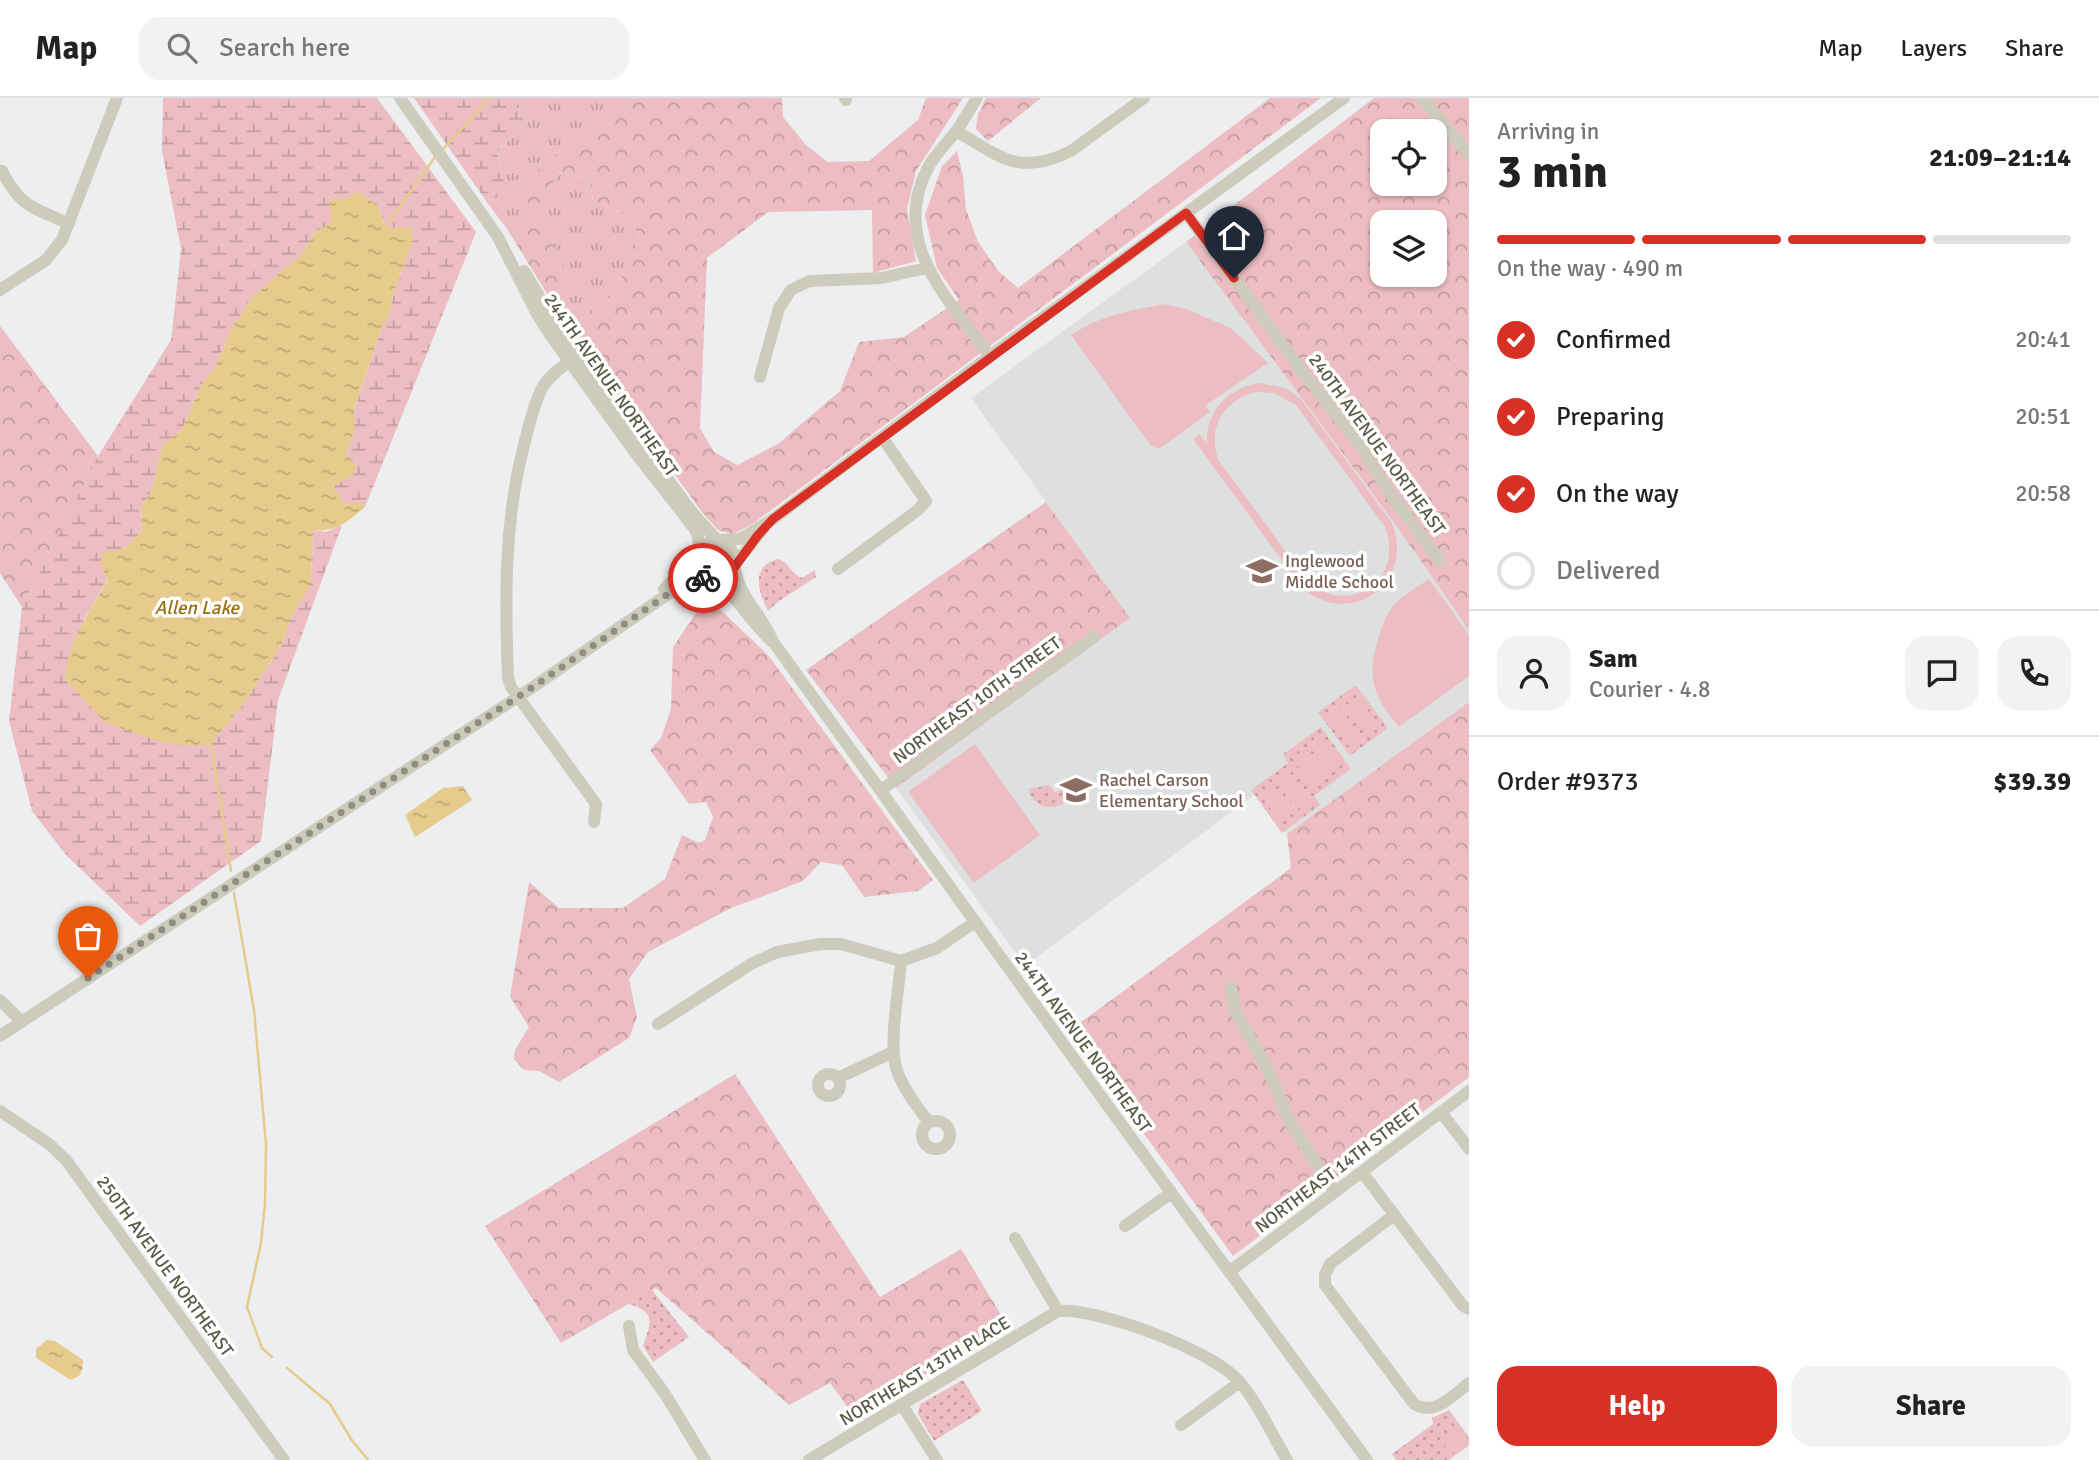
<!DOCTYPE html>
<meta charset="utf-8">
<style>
body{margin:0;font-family:Signika,sans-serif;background:#f2f2f2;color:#222;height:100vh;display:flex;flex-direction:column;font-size:26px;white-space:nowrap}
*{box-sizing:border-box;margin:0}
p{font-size:23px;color:#767676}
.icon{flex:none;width:38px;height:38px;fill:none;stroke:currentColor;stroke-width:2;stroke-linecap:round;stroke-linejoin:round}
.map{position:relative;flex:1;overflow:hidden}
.sheet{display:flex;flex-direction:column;background:#fff;width:630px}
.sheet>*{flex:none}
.buttons{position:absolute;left:1370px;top:21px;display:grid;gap:14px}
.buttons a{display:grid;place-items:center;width:77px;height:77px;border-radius:14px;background:#fff;box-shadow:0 2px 5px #0004;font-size:35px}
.pin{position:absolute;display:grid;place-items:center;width:60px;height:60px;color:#fff;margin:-72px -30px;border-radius:50% 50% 50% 0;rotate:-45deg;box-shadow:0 0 7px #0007}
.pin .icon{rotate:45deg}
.courier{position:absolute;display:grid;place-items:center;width:70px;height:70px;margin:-35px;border:5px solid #d93025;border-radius:50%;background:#fff;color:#222;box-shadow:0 2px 9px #0007}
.headline em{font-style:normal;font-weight:700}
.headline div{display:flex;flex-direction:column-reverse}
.headline{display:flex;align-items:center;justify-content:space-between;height:119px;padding:0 28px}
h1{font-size:46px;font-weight:700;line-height:52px}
.bar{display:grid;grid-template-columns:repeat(4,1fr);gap:10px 7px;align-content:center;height:84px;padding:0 28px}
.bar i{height:9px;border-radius:5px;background:#e0e0e0}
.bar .current{background:#d93025}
.bar p{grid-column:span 4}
.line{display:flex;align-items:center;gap:18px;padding:0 28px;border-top:2px solid #e0e0e0}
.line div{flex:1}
.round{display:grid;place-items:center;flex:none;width:74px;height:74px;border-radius:21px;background:#f2f2f2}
ol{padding:0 28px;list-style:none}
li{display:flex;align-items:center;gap:21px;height:77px}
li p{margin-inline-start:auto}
li .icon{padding:7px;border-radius:50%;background:#d93025;color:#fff;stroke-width:4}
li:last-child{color:#767676}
li i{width:38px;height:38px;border:4px solid #e0e0e0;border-radius:50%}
.primary-button{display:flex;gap:14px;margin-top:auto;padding:14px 28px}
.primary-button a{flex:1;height:80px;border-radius:21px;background:#d93025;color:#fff;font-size:28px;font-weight:700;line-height:80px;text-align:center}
.primary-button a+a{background:#f2f2f2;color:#222}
header{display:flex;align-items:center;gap:42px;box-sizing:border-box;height:98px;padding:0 35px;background:#fff;border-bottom:2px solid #e0e0e0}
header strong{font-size:33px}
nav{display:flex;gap:38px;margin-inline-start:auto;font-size:24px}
.search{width:490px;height:63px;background:#f2f2f2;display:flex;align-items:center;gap:18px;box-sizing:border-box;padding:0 24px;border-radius:21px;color:#767676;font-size:26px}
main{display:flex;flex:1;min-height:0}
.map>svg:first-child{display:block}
.education{fill:#dee0e0}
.grass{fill:url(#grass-tufts)}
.forest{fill:url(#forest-crowns);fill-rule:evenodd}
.wetland{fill:url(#wetland-marsh)}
.park{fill:url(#park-dots)}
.garden{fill:#ecbdc2;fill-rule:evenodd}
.water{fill:url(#water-ripples)}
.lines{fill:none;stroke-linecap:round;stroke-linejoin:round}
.stream{stroke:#e7cb8c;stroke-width:2.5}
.minor{stroke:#cccbbc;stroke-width:12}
.done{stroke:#8d8d82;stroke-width:7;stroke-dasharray:0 12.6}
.route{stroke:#d93025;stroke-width:9}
.labels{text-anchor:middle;stroke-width:7;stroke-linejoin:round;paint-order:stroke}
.street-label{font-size:18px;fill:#595946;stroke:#fff}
.education-label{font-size:18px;fill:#785e54;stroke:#fff;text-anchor:start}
.water-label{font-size:19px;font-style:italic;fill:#987013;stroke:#fff}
</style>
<header>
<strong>Map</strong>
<div class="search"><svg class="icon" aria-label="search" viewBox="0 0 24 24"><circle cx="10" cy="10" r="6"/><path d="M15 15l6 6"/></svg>Search here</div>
<nav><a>Map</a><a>Layers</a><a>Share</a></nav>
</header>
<main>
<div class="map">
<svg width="1469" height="1362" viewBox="0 0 1469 1362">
<defs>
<pattern id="grass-tufts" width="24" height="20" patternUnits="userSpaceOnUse" patternTransform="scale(1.75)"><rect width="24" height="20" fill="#ecbdc2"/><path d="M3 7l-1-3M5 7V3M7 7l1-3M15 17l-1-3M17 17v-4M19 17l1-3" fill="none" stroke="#c29d9f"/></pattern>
<pattern id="forest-crowns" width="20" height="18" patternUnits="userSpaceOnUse" patternTransform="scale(1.75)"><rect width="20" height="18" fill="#ecbdc2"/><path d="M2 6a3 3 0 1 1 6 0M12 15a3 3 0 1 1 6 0" fill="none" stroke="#c29d9f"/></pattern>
<pattern id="wetland-marsh" width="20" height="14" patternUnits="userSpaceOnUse" patternTransform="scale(1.75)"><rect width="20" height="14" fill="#ecbdc2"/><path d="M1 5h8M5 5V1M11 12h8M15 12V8" fill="none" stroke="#c29d9f"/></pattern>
<pattern id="park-dots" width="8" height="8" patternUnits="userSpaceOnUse" patternTransform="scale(1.75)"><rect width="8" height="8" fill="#ecbdc2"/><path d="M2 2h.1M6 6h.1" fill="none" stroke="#c29d9f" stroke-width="1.8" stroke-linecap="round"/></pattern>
<pattern id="water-ripples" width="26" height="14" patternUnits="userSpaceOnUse" patternTransform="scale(1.75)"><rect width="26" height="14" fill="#e7cb8c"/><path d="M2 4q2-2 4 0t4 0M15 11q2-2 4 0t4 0" fill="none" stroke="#bea874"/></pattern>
</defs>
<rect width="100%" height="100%" fill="#edeef0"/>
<path class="education" d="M1186 144 1395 426 1469 532V604L1287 736 1257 695 1025 868 896 690 1130 520 971 300Z"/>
<path class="grass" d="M523 0H637L541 67 530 87 522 107V122L507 131 489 107 504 84 497 54 527 24 516 8Z
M560 75 590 81 593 103 628 118 640 139 617 191 569 231 551 202 564 196 571 182 544 126V97Z
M706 463a11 11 0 1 1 22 0a11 11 0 1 1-22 0Z"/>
<path class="forest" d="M637 0H782L783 19 806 47 828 64 869 63 918 22 926 0H963L916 73 907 111 916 163 873 175 872 112 768 114 707 160 700 330 714 354 737 367 778 346 840 293 859 244 904 239 959 202 937 170 925 117 942 68 957 53 963 78 966 111 978 144 999 174 1018 190 1270 0H1321L754 425 733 436 718 432 702 414 569 231 617 191 640 139 628 118 593 103 590 81 560 75 544 97V126L571 182 564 196 551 202 507 131 522 122V107L530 87 541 67Z
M986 0H1041L988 43 976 31 978 16Z
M1374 0H1469V532L1395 426 1186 144ZM1382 33H1435V86H1382ZM1382 124H1435V177H1382Z
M0 228 98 358 22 509 0 475Z
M1046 404 1130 520 896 690 806 572Z
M707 499 768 557 933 782 918 793 864 799 842 767 821 764 803 783 731 810 648 854 629 881 637 919 629 940 559 984 539 973 524 972 514 961 515 952 529 929 510 899 529 784 559 810H623L665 781 682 737 699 745 705 742 713 719 706 704 689 706 650 652 661 640 671 611 673 549Z
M1469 604V979L1233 1158 1069 933 1291 770 1287 736Z
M735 976 880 1199 961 1151 1006 1225 856 1321 830 1285 789 1307 656 1190 561 1245 485 1128Z"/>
<path class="wetland" d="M163 0H377L476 134 365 409 358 403 346 407 333 388 353 377 357 368 346 355 354 335V313L382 229 390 215 393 196 406 161 385 130 378 107 366 100 360 94 344 101 332 125 315 134 302 156 253 198 232 229 216 268 201 287 182 332 162 348 152 392 141 409 142 433 125 450 100 465 108 481 84 521 65 581 81 597 211 646 245 604 282 546 291 519 311 485 313 432 326 434 342 427 278 602 261 743 140 828 67 758 32 713 9 623 22 509 98 358 171 242 181 151 162 53Z
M414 0H523L516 8 527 24 497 54 504 84 489 107Z"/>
<path class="park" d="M778 461C789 464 791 476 802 480L815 472 816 479 779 503 768 513C758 493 750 468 778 461Z
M1356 587 1388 630 1350 658 1318 614Z
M1321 629 1351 671 1314 698 1320 707 1282 735 1251 692 1288 665 1283 656Z
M1049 687 1055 694 1064 692 1073 698C1059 714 1035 714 1028 691Z
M652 1192 689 1239 653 1264 643 1248C650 1226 658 1214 628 1206Z
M963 1282 982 1313 934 1343 918 1316 920 1306Z
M1449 1312 1469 1339V1347L1449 1362H1396L1392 1356 1433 1326 1432 1320Z"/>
<path class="garden" d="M1164 206 1186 211 1231 230 1268 265 1206 307 1210 314 1159 351 1151 348 1071 237C1102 217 1128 213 1164 206Z
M1259 285 1286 290 1301 301 1392 425C1415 484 1353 531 1303 491L1193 341 1199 336 1207 345C1206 313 1228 290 1259 285ZM1257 294 1274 295 1296 307 1385 429C1405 480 1352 519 1309 485L1219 363C1206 331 1224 301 1257 294Z
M1429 481 1469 537V578L1399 629C1372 598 1366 577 1379 538 1382 528 1386 516 1393 508 1402 497 1418 489 1429 481Z
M1358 599 1378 626 1365 635 1345 608Z
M1341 611 1361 638 1348 648 1328 620Z
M1321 639 1341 667 1329 676 1309 648Z
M975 646 1040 737 974 785 908 694Z
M1305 651 1325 679 1312 688 1292 660Z
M1290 675 1310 703 1297 712 1277 685Z
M1272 688 1292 715 1280 724 1260 697Z
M1458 1329 1469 1343 1451 1356 1441 1342Z"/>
<path class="water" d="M360 93 366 100 378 107 385 130 411 129 413 142 393 196 390 215 382 229 354 312V335L346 355 357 368 353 377 333 388 346 407 358 403 365 409C347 424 338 434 313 432L311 486 291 519 282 546 245 604 211 646 193 648 164 645 106 625 65 581C68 544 89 513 108 482L100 465 105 454 125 450 142 433 141 409 152 392 162 348 182 332 201 287 216 268 232 229 253 198 302 156 315 134 332 125 329 103 344 101Z
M463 688 472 702 415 739 405 717 443 690Z
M47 1242 55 1243 83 1262C83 1273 81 1281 69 1281L36 1260V1251Z"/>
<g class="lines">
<path class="stream" d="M442 52 490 0
M384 131 435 59
M211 645 231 773
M234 795 254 912 266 1046 265 1106 261 1145 247 1209 262 1250 272 1259
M287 1270 330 1306 351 1341 368 1362"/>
<path class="minor" d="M400 0 498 139 537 216 551 238 634 353 694 430 698 438 699 452
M845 0 846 2
M977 0C970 11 964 22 957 32 948 44 938 53 930 66 887 142 948 201 990 258
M1422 0 1469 57
M956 33C1001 59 1019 79 1071 53L1144 0
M0 73H2C21 110 33 109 69 126
M1186 115 1307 280 1357 343 1389 394 1440 463
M524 173 560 233 691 413 717 442
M0 192 46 162 62 142 117 0
M578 257C567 265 549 277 542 290 533 308 528 331 523 351 504 426 505 502 508 580L511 589 596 706 594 724
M760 279 779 210 791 192 809 183 882 180 926 170
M722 442 740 441 773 421 990 258 1344 0
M736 465 763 431
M735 469C738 498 762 516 772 542
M838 471 918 412 926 403 882 339
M713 481C738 498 751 526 774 545L1113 1015 1367 1362
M664 491 697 459
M881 692 1094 539
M901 863C899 892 888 947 897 973 904 992 916 1008 929 1024
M1231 889 1235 913 1266 967 1291 1026 1335 1094
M0 902 22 924
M658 926 751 866 777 854 821 846H841L901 863 937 850 975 824
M0 938 533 589 684 485C688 484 692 481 696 480 713 476 736 490 736 459L727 445 712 442 699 452C694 464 698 473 709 480
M818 987a11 11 0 1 1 22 0a11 11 0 1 1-22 0Z
M838 980 893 954
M0 1013 49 1046 66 1062 284 1362
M1441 1014 1469 1051
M922 1037a14 14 0 1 1 28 0a14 14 0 1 1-28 0Z
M1362 1074 1463 1208 1469 1211
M1394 1117 1330 1166 1325 1177V1187L1414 1306C1435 1319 1453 1297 1469 1285
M1125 1128 1171 1095
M1015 1140 1058 1213
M1229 1174 1469 993
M629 1228 633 1252 665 1296 705 1362
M902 1307 937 1362
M1181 1327 1240 1284
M809 1362 1058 1213C1099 1210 1207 1251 1236 1280 1253 1296 1274 1340 1287 1362"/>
</g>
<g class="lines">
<path class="done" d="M88 880 533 589 684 485 703 480"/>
<path class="route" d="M703 480 718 482 728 478 758 437 773 421 1186 115 1234 180"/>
</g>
<defs>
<symbol id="school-bare" viewBox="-9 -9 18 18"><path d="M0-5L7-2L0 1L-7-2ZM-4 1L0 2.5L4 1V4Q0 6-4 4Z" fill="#8d6e63" stroke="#fff" stroke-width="2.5" paint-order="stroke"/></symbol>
</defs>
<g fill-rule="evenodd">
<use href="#school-bare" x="1240" y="451" width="44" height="44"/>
<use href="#school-bare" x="1054" y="670" width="44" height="44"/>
</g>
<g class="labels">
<g class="street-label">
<text transform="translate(611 287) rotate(55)" y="6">244TH AVENUE NORTHEAST</text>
<text transform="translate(1377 346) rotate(54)" y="6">240TH AVENUE NORTHEAST</text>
<text transform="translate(977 602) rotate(-36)" y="6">NORTHEAST 10TH STREET</text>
<text transform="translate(1083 944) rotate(54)" y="6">244TH AVENUE NORTHEAST</text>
<text transform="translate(1338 1070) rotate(-37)" y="6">NORTHEAST 14TH STREET</text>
<text transform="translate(165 1168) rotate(54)" y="6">250TH AVENUE NORTHEAST</text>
<text transform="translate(925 1273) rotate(-31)" y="6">NORTHEAST 13TH PLACE</text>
</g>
<g class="education-label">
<text x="1285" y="469">Inglewood<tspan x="1285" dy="21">Middle School</tspan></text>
<text x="1099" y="688">Rachel Carson<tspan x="1099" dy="21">Elementary School</tspan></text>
</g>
<g class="water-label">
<text x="197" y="516">Allen Lake</text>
</g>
</g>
</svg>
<div class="buttons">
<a><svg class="icon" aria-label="locate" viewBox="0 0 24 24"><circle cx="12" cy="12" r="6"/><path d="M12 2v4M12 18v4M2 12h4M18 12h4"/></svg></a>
<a><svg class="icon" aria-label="layers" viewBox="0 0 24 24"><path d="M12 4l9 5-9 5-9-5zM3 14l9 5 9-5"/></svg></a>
</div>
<div class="pin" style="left:88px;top:880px;background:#ea580c"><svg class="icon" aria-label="bag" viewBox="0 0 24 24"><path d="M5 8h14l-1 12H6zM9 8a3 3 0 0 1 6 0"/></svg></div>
<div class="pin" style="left:1234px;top:180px;background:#1f2937"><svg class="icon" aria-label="home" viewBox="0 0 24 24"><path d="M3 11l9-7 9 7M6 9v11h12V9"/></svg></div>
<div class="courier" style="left:703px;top:480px"><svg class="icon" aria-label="bike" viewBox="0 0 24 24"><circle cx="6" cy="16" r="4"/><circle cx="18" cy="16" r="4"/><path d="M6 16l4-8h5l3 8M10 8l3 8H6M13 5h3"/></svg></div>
</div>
<section class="sheet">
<div class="headline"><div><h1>3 min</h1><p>Arriving in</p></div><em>21:09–21:14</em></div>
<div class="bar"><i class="current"></i><i class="current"></i><i class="current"></i><i></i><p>On the way · 490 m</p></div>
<ol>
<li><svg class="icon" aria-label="check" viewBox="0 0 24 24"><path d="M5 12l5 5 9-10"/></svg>Confirmed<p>20:41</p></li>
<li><svg class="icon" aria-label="check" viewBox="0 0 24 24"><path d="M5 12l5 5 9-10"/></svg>Preparing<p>20:51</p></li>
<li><svg class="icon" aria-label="check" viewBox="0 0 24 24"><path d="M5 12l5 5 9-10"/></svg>On the way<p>20:58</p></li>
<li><i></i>Delivered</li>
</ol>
<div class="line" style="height:126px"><a class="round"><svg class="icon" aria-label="person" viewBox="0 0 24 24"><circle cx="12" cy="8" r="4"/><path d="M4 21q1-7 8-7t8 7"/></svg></a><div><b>Sam</b><p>Courier · 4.8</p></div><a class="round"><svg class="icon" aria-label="chat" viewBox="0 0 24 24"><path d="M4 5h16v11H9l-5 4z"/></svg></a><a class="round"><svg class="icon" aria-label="phone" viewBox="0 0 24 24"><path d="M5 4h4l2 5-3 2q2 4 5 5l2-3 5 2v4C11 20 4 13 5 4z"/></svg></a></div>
<div class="line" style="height:91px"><div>Order #9373</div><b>$39.39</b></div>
<div class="primary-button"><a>Help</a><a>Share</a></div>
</section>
</main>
